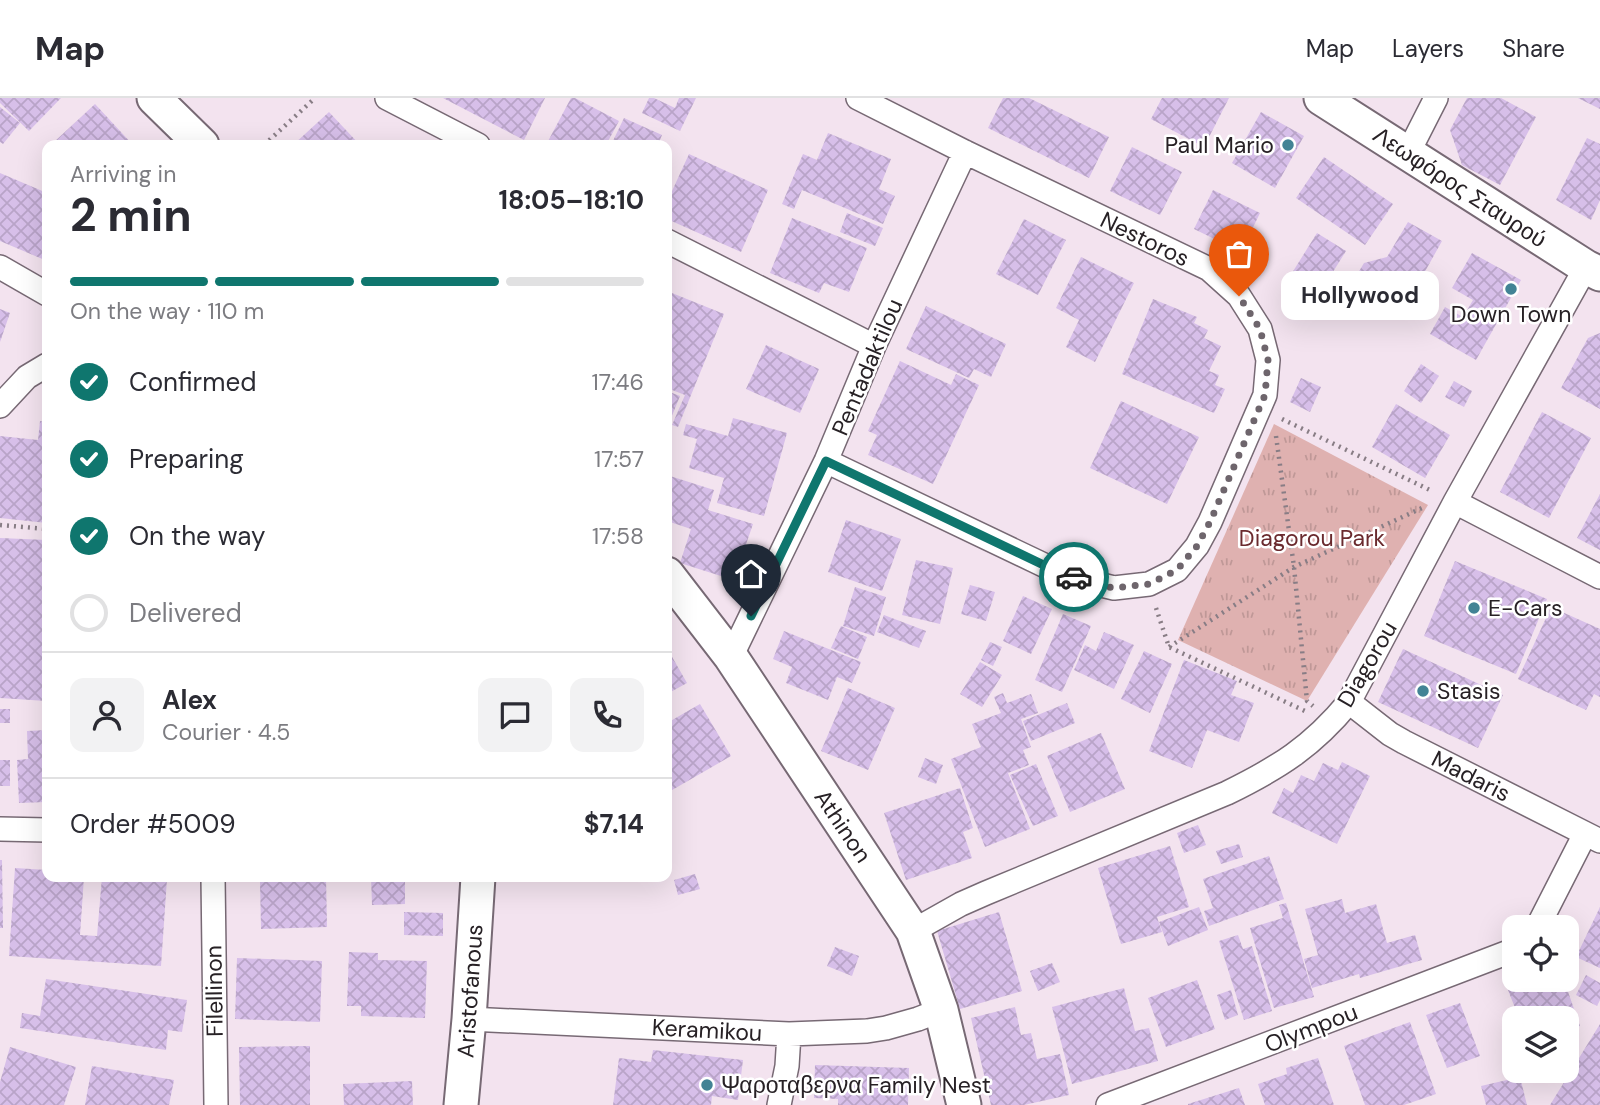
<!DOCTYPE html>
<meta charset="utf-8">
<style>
body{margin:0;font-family:"DM Sans",sans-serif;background:#f2f2f3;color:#2b2b33;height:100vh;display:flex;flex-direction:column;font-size:26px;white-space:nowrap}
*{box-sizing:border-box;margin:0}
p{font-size:23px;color:#7c7c81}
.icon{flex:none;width:38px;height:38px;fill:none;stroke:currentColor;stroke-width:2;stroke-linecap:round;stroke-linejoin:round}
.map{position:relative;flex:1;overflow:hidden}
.sheet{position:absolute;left:42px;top:42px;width:630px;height:742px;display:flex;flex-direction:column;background:#fff;border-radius:14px;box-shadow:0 7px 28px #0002}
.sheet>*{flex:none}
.buttons{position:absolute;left:1502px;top:817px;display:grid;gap:14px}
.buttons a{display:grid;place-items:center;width:77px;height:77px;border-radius:14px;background:#fff;box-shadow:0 7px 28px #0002;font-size:35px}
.pin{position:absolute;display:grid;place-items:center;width:60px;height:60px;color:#fff;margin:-72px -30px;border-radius:50% 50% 50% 0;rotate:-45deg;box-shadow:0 0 7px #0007}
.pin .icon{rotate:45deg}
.courier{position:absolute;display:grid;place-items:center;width:70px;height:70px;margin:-35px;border:5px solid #0f766e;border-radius:50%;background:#fff;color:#222;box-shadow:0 2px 9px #0007}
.bubble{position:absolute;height:49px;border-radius:14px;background:#fff;box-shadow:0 7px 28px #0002;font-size:23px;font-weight:700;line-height:49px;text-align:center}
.headline em{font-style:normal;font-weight:700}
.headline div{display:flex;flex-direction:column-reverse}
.headline{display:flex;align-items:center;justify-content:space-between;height:119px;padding:0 28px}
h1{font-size:46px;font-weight:700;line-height:52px}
.bar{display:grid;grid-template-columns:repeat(4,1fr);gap:10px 7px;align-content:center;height:84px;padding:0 28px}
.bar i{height:9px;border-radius:5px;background:#e1e1e2}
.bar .active{background:#0f766e}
.bar p{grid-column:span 4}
.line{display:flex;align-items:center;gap:18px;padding:0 28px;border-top:2px solid #e1e1e2}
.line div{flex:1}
.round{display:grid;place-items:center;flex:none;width:74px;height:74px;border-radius:14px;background:#f2f2f3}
ol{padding:0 28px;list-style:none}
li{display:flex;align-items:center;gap:21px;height:77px}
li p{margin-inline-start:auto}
li .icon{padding:7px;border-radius:50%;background:#0f766e;color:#fff;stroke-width:4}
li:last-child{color:#7c7c81}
li i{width:38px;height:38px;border:4px solid #e1e1e2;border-radius:50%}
header{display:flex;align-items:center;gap:42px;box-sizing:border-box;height:98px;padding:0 35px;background:#fff;border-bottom:2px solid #e1e1e2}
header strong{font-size:33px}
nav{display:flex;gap:38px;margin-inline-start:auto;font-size:24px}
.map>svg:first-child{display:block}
.grass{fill:url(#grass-tufts)}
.building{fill:url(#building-cross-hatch)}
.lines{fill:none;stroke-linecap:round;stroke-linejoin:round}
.street-casing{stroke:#776974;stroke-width:26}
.secondary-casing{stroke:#776974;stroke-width:37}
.path{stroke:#887d85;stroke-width:4.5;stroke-dasharray:2 5;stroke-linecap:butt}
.street{stroke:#fff;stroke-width:23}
.secondary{stroke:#fff;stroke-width:33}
.done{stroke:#6e656c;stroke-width:7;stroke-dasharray:0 12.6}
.route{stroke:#0f766e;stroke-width:9}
.poi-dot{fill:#428395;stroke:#fff;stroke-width:2.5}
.labels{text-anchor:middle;stroke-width:5;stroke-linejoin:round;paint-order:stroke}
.poi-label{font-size:23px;fill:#272125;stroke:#fff;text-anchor:start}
.street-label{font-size:23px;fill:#272125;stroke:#fff}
.park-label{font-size:23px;fill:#6a2a2e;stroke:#fff}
</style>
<header>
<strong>Map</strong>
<nav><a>Map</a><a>Layers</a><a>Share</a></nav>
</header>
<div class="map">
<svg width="1600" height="1007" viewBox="0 0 1600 1007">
<defs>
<pattern id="grass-tufts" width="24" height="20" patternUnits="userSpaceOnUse" patternTransform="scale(1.75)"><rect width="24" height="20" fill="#dfb1b0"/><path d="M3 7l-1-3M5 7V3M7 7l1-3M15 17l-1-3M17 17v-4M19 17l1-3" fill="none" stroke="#bf9897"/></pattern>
<pattern id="building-cross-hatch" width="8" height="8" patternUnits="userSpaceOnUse" patternTransform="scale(1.75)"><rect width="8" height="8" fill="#d7bfe9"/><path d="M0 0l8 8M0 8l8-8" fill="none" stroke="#b9a4c8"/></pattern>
</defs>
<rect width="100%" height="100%" fill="#f3e3ef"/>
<path class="grass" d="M1274 326 1428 407 1307 603 1178 542Z"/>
<path class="building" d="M0 0H61L29 33 0 5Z
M443 0H545L524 42Z
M571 0H575L619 23 606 47H546Z
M649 0H654L675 10 679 0H696L680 33 642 15Z
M1003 0H1029L1109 39 1089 80 988 30Z
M1162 0H1229L1204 49 1151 21Z
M1467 0H1501L1536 19 1500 87 1462 67 1450 32Z
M1578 0H1600V11Z
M95 6 133 47H55L53 45Z
M0 9 20 25 3 46 0 44Z
M329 14 360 47H293Z
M1261 14 1304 38 1275 90 1232 65Z
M624 20 662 37 658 47H611Z
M828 35 891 61 879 91 895 98 883 126 802 92 794 111 782 106 803 56 817 62Z
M1587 40 1600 46V102L1591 122 1556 102Z
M1132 49 1182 74 1160 117 1110 93Z
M689 56 768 92 741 154 667 121V104Z
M1324 59 1393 106 1365 147 1296 100Z
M0 75 47 95V163L0 143Z
M1213 92 1260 115 1241 154 1194 131Z
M847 115 883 130 875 148 840 134Z
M792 120 867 150 849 194 824 185 819 195 770 175Z
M1024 121 1066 142 1038 197 996 176Z
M1408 124 1442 143 1398 222 1346 195 1364 165 1387 159Z
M1317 135 1346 153 1316 201 1287 183Z
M1472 155 1521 182 1476 262 1430 236 1445 209 1463 219 1473 202 1452 190Z
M1081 159 1134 185 1095 264 1066 249 1079 222 1056 210Z
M667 193 724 216 678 329 672 327 685 297 667 290Z
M1153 201 1197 219 1194 225 1208 232 1204 240 1221 248 1209 273 1219 277 1215 287 1225 291 1214 315 1122 276Z
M926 208 1006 246 991 279 974 271 969 280 906 251Z
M0 211 10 215 0 244Z
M1600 235V311L1561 290 1588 240Z
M766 247 819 271 800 315 746 291Z
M900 263 951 287 956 276 979 287 933 386 868 357 877 337 868 333Z
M1421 266 1439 278 1421 305 1404 293Z
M1301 280 1321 289 1310 314 1290 304Z
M1454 283 1472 293 1464 309 1445 299Z
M667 293 680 298 667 330Z
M1121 303 1199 339 1167 406 1090 370Z
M1396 306 1450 337 1425 380 1372 349Z
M1542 314 1591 340 1549 420 1500 394Z
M733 320 787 335 764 418 717 405 724 380 689 370 697 341 683 337 686 326 728 338Z
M40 323 47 324V425L0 420V338L38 342Z
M670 378 714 392 708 412 753 426 739 467 729 464 724 479 680 465 691 431 667 423V388Z
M1600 396V452L1577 440Z
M846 422 901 441 882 493 828 474Z
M0 440 47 442 46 603 0 600Z
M916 462 953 470 940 526 902 517Z
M1455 463 1547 501 1516 576 1424 538Z
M970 487 995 494 986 523 961 516Z
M855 489 886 499 874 538 843 528Z
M1023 498 1052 511 1031 556 1003 543Z
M1551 509 1600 531V599L1594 596 1586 612 1518 581Z
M1063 516 1091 528 1062 594 1035 582Z
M884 517 926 533 919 550 877 534Z
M841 528 867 539 858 561 831 550Z
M784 533 861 564 852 585 837 579 828 602 786 585 792 569 773 561Z
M1104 534 1134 547 1114 591 1074 572 1085 547 1096 553Z
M990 544 1002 549 993 568 981 562Z
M667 550 687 585 667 596Z
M1403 551 1503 597 1478 650 1378 604Z
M1144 553 1172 566 1150 615 1121 601Z
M1184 562 1237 583 1231 597 1254 605 1239 644 1207 632 1192 670 1149 653Z
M980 564 1002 577 982 609 960 596Z
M848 590 895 610 868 672 821 653Z
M1003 595 1007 605 1031 596 1038 615 1021 621 1031 649 1023 652 1029 667 1008 675 1030 731 985 749 951 661 981 649 972 626 1001 615 994 599Z
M1067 605 1075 625 1031 643 1023 623Z
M700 606 731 658 667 695V625Z
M0 611H10V625H0Z
M47 632V704L19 705 17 662 28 661 27 633Z
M1101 635 1125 691 1070 714 1047 658Z
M925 660 943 667 936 686 918 679Z
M0 662H10V688H0Z
M1342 664 1370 678 1337 746 1272 715 1284 690 1293 695 1301 677 1314 683 1323 665 1338 672Z
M1036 666 1058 718 1033 728 1010 677Z
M960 690 973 730 963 734 972 760 906 782 884 715Z
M1198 727 1206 747 1184 755 1177 735Z
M1239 746 1243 759 1221 766 1216 753Z
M1170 748 1189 809 1157 819 1162 834 1121 846 1098 770Z
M1269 758 1284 801 1209 828 1204 813 1213 810 1203 781Z
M0 762H2L3 830H0Z
M15 770 47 772V779H84L80 837 97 838 102 779 167 781 161 868 9 858Z
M695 776 700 791 678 797 674 782Z
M275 779H326L327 829 261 831 260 784 275 783Z
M371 779H405V806L372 807Z
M1342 801 1345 815 1376 806 1387 845 1415 837 1422 862 1360 880 1359 876 1312 890 1304 861 1318 857 1305 811Z
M1286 805 1314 899 1274 910 1250 830 1283 820 1279 807Z
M1199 809 1208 832 1168 848 1159 824Z
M1600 809V870L1576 859Z
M404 814 443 815V838L404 837Z
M999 814 1022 893 960 911 937 833Z
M1238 837 1243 851 1252 848 1272 913 1244 922 1219 843Z
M835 849 859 858 852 878 827 868Z
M349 854 378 855V862L427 863 425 920 361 918V908H347Z
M237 860 322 863 320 924 235 921Z
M1052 865 1060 884 1038 893 1030 873Z
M1586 877 1600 885V902L1597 908 1576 897Z
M46 881 187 902 182 934 168 932 166 952 20 930 22 915 40 918Z
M1197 882 1215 931 1166 949 1148 900Z
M1534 882H1550L1553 892 1566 888 1580 928 1566 933V920H1519L1508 892Z
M1124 890 1135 933 1149 930 1158 963 1072 986 1052 909Z
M1231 892 1238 917 1225 922 1217 897Z
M1460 905 1480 958 1447 970 1426 917Z
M1015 909 1021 937 1031 935 1037 961 1060 956 1069 997 1024 1007H991L971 920Z
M1410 924 1436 996 1404 1007H1365L1344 948Z
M1600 926V1007H1550Z
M310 948V1007H240L239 949Z
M10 949 76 969 64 1007H0V984Z
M653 952 743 962 738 1002 712 998 711 1007H613L619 960 651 964Z
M1318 960 1334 1007H1265L1258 986 1287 976 1286 970Z
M815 967 909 970 908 1007H838V1001L814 1000Z
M92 968 174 982 169 1007H85Z
M1520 979 1527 1007H1486L1481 988Z
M412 983 413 1007H344L343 986Z
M1239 990 1245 1007H1188V1006Z"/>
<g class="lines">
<defs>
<path id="street" d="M387 0 478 47
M1408 55 1436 0
M667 143 874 248
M0 169 47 196
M0 308 27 279 47 267
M826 363 1052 471 1085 483 1114 490 1149 486 1177 472 1197 448 1210 424 1265 297 1268 262 1260 231 1239 198 1209 171 965 54 858 0
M1455 404 1600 479
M731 559 826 363 874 248 965 54
M1349 604 1390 636 1404 644 1600 743
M0 731 47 732
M213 779 216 1007
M1537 830 1585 736
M913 833 961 806 986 795 1227 695C1278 670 1312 649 1349 604L1455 404 1586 169
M469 921 789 936 867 933 886 930 918 921 941 912
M779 1007 787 968 789 936
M1108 1007 1514 852"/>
<path id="secondary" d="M154 0 202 47
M1321 0 1586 169 1600 176
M667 476 731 559 913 833 941 912 964 1007
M461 1007 469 921 478 779"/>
</defs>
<use href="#street" class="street-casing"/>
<use href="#secondary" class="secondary-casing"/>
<path class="path" d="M264 47 315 0
M1282 321 1432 393
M1276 338 1294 469 1307 603 1313 608
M0 427 47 431
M1156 510 1169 549 1307 614
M1169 549 1294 469 1422 410"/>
<use href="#street" class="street"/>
<use href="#secondary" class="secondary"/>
</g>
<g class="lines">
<path class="done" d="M1074 479 1085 484 1114 490 1149 486 1177 472 1197 448 1210 424 1265 297 1268 262 1260 231 1239 198"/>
<path class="route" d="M751 518 826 363 1052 471 1074 479"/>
</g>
<g class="poi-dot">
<circle cx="1288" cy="47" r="7"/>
<circle cx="1511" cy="191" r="7"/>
<circle cx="1474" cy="510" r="7"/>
<circle cx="1423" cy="593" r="7"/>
<circle cx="707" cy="987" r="7"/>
</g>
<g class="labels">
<g class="poi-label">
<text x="1274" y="55" text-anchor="end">Paul Mario</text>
<text x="1511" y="224" text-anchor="middle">Down Town</text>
<text x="1488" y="518">E-Cars</text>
<text x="1437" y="601">Stasis</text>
<text x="721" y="995">Ψαροταβερνα Family Nest</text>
</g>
<g class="street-label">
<text transform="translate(1460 89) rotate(33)" y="8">Λεωφόρος Σταυρού</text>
<text transform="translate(1145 141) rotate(26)" y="8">Nestoros</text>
<text transform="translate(867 269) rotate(-67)" y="8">Pentadaktilou</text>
<text transform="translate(1367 566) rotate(-60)" y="8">Diagorou</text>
<text transform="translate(1471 678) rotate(27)" y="8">Madaris</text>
<text transform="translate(843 728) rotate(56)" y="8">Athinon</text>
<text transform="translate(214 893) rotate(-91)" y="8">Filellinon</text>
<text transform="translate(470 893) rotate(-86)" y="8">Aristofanous</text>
<text transform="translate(1311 930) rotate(-21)" y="8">Olympou</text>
<text transform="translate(707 932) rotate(3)" y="8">Keramikou</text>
</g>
<g class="park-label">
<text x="1312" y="448">Diagorou Park</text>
</g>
</g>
</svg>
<div class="buttons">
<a><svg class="icon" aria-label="locate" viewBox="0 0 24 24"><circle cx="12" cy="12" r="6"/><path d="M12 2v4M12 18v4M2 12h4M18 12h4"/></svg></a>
<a><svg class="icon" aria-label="layers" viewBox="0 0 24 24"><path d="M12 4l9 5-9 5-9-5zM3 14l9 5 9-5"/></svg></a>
</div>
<div class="pin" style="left:1239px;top:198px;background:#ea580c"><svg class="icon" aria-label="bag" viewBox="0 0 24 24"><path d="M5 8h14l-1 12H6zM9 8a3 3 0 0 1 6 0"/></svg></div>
<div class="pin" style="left:751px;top:518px;background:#1f2937"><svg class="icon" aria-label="home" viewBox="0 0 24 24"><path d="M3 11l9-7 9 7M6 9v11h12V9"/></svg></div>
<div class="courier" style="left:1074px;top:479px"><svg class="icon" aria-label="car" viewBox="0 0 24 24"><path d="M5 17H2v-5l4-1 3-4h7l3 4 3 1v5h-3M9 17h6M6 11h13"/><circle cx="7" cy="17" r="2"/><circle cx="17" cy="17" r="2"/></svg></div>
<div class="bubble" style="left:1281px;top:173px;width:158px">Hollywood</div>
<section class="sheet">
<div class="headline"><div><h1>2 min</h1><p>Arriving in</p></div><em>18:05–18:10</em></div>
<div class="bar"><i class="active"></i><i class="active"></i><i class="active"></i><i></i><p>On the way · 110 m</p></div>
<ol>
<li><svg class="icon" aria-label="check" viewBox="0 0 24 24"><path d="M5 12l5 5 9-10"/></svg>Confirmed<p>17:46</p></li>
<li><svg class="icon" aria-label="check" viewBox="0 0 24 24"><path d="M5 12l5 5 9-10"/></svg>Preparing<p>17:57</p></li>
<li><svg class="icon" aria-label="check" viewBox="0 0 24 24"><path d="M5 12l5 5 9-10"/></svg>On the way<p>17:58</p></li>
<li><i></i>Delivered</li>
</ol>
<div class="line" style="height:126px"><a class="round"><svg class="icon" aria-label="person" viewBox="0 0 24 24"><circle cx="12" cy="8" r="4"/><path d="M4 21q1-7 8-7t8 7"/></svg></a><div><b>Alex</b><p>Courier · 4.5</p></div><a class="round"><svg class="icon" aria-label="chat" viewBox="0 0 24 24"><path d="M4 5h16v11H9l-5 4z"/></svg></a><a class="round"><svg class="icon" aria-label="phone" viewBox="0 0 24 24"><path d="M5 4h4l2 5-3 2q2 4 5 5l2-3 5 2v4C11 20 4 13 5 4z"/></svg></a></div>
<div class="line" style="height:91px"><div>Order #5009</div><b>$7.14</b></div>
</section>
</div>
